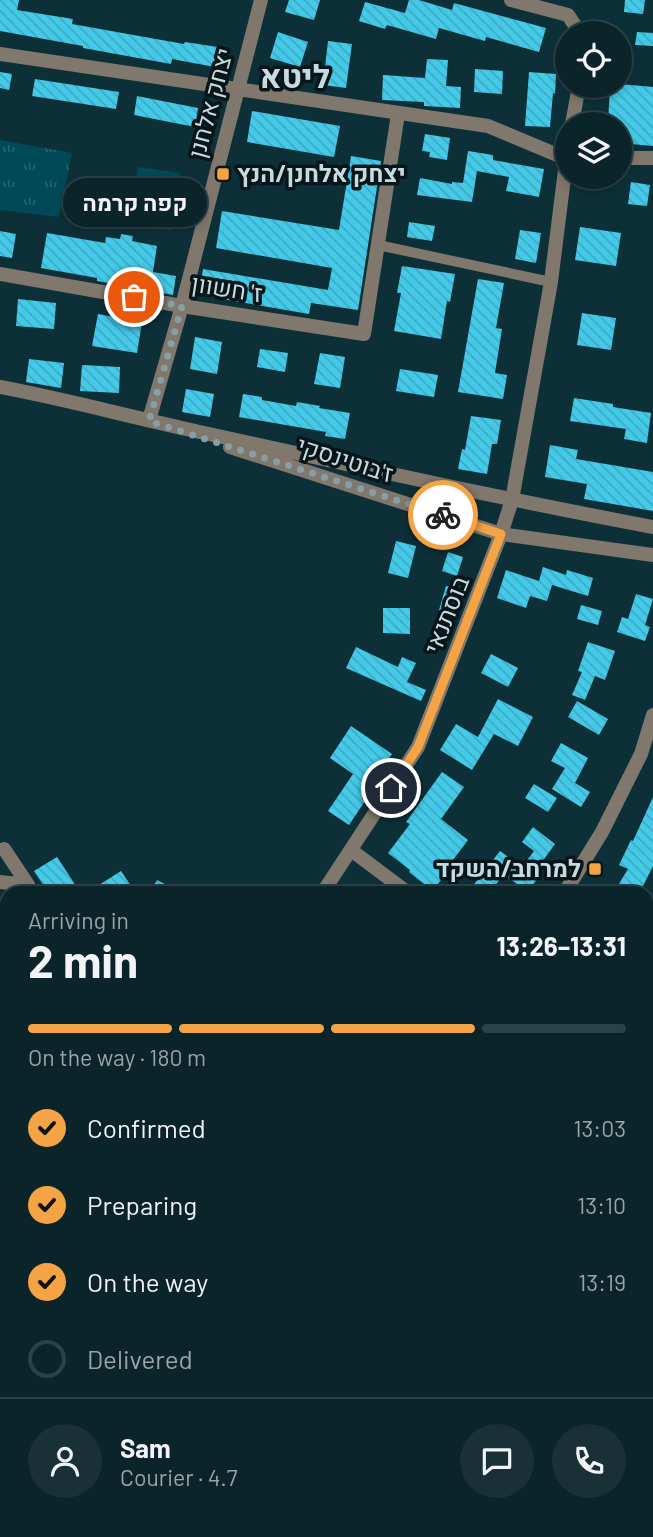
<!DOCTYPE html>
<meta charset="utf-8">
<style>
body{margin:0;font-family:Barlow,Heebo,sans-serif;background:#183036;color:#f1f3f6;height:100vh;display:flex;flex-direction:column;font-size:26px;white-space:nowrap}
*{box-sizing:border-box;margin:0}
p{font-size:23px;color:#99a4a8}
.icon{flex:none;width:38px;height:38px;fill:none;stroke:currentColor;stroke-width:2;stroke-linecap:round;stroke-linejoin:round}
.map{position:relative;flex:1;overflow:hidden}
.side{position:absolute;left:0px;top:886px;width:654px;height:653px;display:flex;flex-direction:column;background:#0a242a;border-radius:21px 21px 0 0;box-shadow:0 4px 10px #0003,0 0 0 2px #2a4147}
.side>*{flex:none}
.fabs{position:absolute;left:555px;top:21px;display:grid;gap:14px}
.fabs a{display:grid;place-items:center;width:77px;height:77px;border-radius:50%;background:#0a242a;box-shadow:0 4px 10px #0003,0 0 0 2px #2a4147;font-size:35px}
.pin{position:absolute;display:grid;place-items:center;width:60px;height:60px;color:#fff;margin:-30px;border:4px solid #fff;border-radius:50%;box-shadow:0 2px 7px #0007}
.courier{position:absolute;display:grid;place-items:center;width:70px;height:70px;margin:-35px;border:5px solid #f4a444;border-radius:50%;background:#fff;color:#222;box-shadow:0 2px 9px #0007}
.bubble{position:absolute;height:49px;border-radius:24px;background:#0a242a;box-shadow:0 4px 10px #0003,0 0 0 2px #2a4147;font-size:23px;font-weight:700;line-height:49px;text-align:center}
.summary em{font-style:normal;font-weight:700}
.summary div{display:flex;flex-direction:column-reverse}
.summary{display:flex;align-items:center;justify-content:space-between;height:119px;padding:0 28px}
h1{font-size:46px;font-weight:700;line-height:52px}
.bar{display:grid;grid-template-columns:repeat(4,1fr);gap:10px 7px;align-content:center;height:84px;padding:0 28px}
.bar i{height:9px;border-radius:5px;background:#2a4147}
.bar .active{background:#f4a444}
.bar p{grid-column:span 4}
.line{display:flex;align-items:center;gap:18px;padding:0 28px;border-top:2px solid #2a4147}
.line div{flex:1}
.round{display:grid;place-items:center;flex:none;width:74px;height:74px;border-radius:37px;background:#183036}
ol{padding:0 28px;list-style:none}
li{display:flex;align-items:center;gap:21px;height:77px}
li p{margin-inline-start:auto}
li .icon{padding:7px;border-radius:50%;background:#f4a444;color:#111;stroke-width:4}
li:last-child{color:#99a4a8}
li i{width:38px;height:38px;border:4px solid #2a4147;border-radius:50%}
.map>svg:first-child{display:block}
.park{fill:url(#park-tufts)}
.building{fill:url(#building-back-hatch)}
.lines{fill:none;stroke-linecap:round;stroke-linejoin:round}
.service{stroke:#80776d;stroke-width:7}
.pedestrian{stroke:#80776d;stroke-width:10}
.minor{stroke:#80776d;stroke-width:14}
.tertiary{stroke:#80776d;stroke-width:14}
.done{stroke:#869ea5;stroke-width:7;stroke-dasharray:0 12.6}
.route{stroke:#f4a444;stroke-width:9}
.poi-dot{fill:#f4a444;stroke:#081619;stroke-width:2.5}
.labels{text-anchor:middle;stroke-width:7;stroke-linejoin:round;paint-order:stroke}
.street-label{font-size:24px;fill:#c7dadf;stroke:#081619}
.poi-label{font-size:24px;font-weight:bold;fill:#c7dadf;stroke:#081619;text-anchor:start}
.district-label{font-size:32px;font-weight:bold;fill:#c7dadf;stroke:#081619}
</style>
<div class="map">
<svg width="653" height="1537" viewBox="0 0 653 1537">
<defs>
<pattern id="park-tufts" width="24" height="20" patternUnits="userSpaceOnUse" patternTransform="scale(1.75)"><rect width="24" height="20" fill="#004957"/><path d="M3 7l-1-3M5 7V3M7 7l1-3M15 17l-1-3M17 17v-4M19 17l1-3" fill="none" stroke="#24636f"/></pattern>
<pattern id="building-back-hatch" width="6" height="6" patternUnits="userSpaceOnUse" patternTransform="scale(1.75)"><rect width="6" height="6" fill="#43cae9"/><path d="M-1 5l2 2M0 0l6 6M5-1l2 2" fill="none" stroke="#41a8c0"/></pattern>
</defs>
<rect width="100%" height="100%" fill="#0d3038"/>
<path class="park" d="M0 140 72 153 59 217 0 210Z
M138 167 180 173 171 231 129 225Z"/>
<path class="building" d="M0 0H19L17 10 73 19 72 24 184 44 185 42 224 48 220 68 172 59 171 64 83 48V46L0 31Z
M289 0H320L314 20 285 12Z
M409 0H419L452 10 454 3 546 28 539 52 486 37 485 41 439 28 436 39 387 25 385 29 359 21 365 2 405 13Z
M625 0H645L643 14 624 12Z
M278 32 308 42 300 67 270 58Z
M637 32 653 33V46L635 45Z
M328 41 352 44 346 88 323 85Z
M620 46 630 47 629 64 620 63Z
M427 59 448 60 446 86 461 87 460 108 424 106V102L382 100 383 75 425 78Z
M475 69 503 71 502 94 474 92Z
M0 72 12 74 9 90 0 88Z
M529 72 556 74 555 94 553 93 550 127 525 126Z
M35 79 119 92 116 109 32 96Z
M620 84 653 87V146L620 143V124H608L610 86H620Z
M137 96 198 108 195 127 134 115Z
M252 111 340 126 334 157 247 142Z
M425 134 450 138 447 160 429 157 430 152 422 151Z
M468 151 493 155V160L544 169 539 197 506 191 509 177 477 171 472 202 417 195 420 178 452 184V182L463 183Z
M351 156 381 161 358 310 311 303 309 314 199 295 203 269 328 290 332 268 216 248 222 211 339 230Z
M91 180 129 187 124 215 86 209Z
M631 182 650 185 647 206 628 204Z
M409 222 435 226 432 241 407 237Z
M580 227 621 233 616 266 575 260Z
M520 230 541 233 536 263 515 259Z
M0 231 16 234 12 258 0 256Z
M47 233 105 243 106 237 120 239 121 234 133 236 132 241 157 246 153 272 176 276 173 295 97 281V278L41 268Z
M402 266 455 274 450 302 447 301 441 339 394 331 401 293H397Z
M478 279 504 283 496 328 502 329 495 373 507 375 503 399 458 392Z
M18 299 56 303 54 329 16 326Z
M582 313 616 318 611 350 577 345Z
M98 314 142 322 137 353 92 346Z
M195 337 222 342 217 374 190 369Z
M260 349 288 353 285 372 257 367Z
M320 353 345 357 340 388 314 384Z
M29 359 64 363 61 388 26 382Z
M82 365 120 367 119 393 80 391Z
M400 369 438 375 434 397 396 391Z
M186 389 214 394 210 417 182 412Z
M243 394 262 397V400L296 406 297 402 320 406 319 408 350 413 345 439 325 436 326 432 239 417Z
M574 398 613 404V407L651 413 647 443 624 439 626 429 570 421Z
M471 416 501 420 497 444H492L487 474 458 469 462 449 465 450Z
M550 445 578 450 576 459 653 472V511L584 499 587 484 545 477Z
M396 541 416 546 408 578 388 573Z
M448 552 463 557 457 576 442 571Z
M543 567 566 575 567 570 593 578 588 596 552 585 547 601 530 596 526 608 497 598 506 570 539 581Z
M446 586 462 590 454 614 439 610Z
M636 594 653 599 645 625 650 627 645 641 617 632 622 617 628 619Z
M581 605 602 611 598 625 577 619Z
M383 608H410V634L383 633Z
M588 642 615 651 605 680 595 676 585 700 572 695 582 672 578 671Z
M356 647 398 667 402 657 416 663 407 682 426 690 421 701 346 668Z
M491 654 518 668 508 687 481 673Z
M498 699 533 717 518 746 494 734 472 770 440 750 456 724 478 737Z
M577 701 608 719 599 735 568 717Z
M351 726 392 754 362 799 365 801 349 825 328 811 353 774 330 758Z
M561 743 588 758 575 783 590 792 581 807 552 789 565 768 551 761Z
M442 772 464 787 441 819 468 840 444 872 446 873 433 891 409 872 410 870 388 853 410 824 406 822Z
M534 784 557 798 548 812 525 798Z
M653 797V866L640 892H614L628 869 619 865 631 840 633 841Z
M533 827 555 844 534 873 539 877 527 892 504 874 490 892H468L500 851 522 867 534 851 522 842Z
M57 857 80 892H48L34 871Z
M121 871 135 892H88Z
M157 880 180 892H150Z"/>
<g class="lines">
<path class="service" d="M648 1122 653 1124"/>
<path class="pedestrian" d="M378 245 551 282"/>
<path class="minor" d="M511 0 568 15 580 33
M0 54 488 126 567 159
M572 124 579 86
M620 158H653
M0 274 182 306 364 334 398 114
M149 420 182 306 261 0
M4 849 28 885 31 892
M351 850 407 892
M0 882 28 885
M323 892 418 747 501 534 512 500 551 282 567 154
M565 892 602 832 641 754 653 715
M0 958 7 957
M648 988 653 991
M0 1081 7 1077
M0 1162 7 1163
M0 1328 7 1327
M260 1531 267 1537"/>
<path class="tertiary" d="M0 387C64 399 127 416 191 430 345 464 498 498 653 527
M230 447 501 534 653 555
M648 1251 653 1240
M591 1537V1531"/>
</g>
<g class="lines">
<path class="done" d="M134 297 182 306 149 421 443 515"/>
<path class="route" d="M391 788 418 747 501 534 443 515"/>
</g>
<g class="poi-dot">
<rect x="216" y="167" width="14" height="14" rx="3.5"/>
<rect x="588" y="862" width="14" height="14" rx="3.5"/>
</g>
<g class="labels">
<g class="street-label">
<text transform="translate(211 103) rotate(-75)" y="8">יצחק אלחנן</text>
<text transform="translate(227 289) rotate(9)" y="8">ז' חשוון</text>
<text transform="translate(345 460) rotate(18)" y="8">ז'בוטינסקי</text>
<text transform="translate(447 615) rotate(-68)" y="8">בוסתנאי</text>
</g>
<g class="poi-label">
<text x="237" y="182">יצחק אלחנן/הנץ</text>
<text x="581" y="877" text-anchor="end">למרחב/השקד</text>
</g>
<g class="district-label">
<text x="295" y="88">ליטא</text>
</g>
</g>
</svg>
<div class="fabs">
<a><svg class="icon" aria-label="locate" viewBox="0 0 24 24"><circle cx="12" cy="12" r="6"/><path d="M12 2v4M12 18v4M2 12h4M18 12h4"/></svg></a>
<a><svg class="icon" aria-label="layers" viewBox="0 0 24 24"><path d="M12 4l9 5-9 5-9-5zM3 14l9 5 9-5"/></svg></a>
</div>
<div class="pin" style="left:134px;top:297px;background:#ea580c"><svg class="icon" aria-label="bag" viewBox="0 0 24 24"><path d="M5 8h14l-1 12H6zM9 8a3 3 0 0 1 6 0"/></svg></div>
<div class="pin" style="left:391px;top:788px;background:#1f2937"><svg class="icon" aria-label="home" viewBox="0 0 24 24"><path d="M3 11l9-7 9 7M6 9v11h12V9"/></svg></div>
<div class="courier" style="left:443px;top:515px"><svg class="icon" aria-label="bike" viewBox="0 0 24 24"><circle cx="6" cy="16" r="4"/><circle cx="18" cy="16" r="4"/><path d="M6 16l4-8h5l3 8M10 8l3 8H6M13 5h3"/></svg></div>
<div class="bubble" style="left:63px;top:178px;width:144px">קפה קרמה</div>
<section class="side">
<div class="summary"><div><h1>2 min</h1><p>Arriving in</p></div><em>13:26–13:31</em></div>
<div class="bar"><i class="active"></i><i class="active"></i><i class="active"></i><i></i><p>On the way · 180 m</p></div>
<ol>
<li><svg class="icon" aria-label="check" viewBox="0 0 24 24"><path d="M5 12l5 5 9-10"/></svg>Confirmed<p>13:03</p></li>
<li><svg class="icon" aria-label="check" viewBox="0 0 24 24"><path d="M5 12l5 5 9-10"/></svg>Preparing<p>13:10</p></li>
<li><svg class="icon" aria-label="check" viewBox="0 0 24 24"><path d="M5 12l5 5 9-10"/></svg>On the way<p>13:19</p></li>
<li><i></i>Delivered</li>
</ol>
<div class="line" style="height:126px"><a class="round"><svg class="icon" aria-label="person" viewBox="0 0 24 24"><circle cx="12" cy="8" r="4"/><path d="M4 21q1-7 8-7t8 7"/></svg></a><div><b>Sam</b><p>Courier · 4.7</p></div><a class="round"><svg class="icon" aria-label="chat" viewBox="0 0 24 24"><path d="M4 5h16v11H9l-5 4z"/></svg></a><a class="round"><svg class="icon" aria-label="phone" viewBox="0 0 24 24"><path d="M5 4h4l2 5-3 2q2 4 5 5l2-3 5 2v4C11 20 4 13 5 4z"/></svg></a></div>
</section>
</div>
